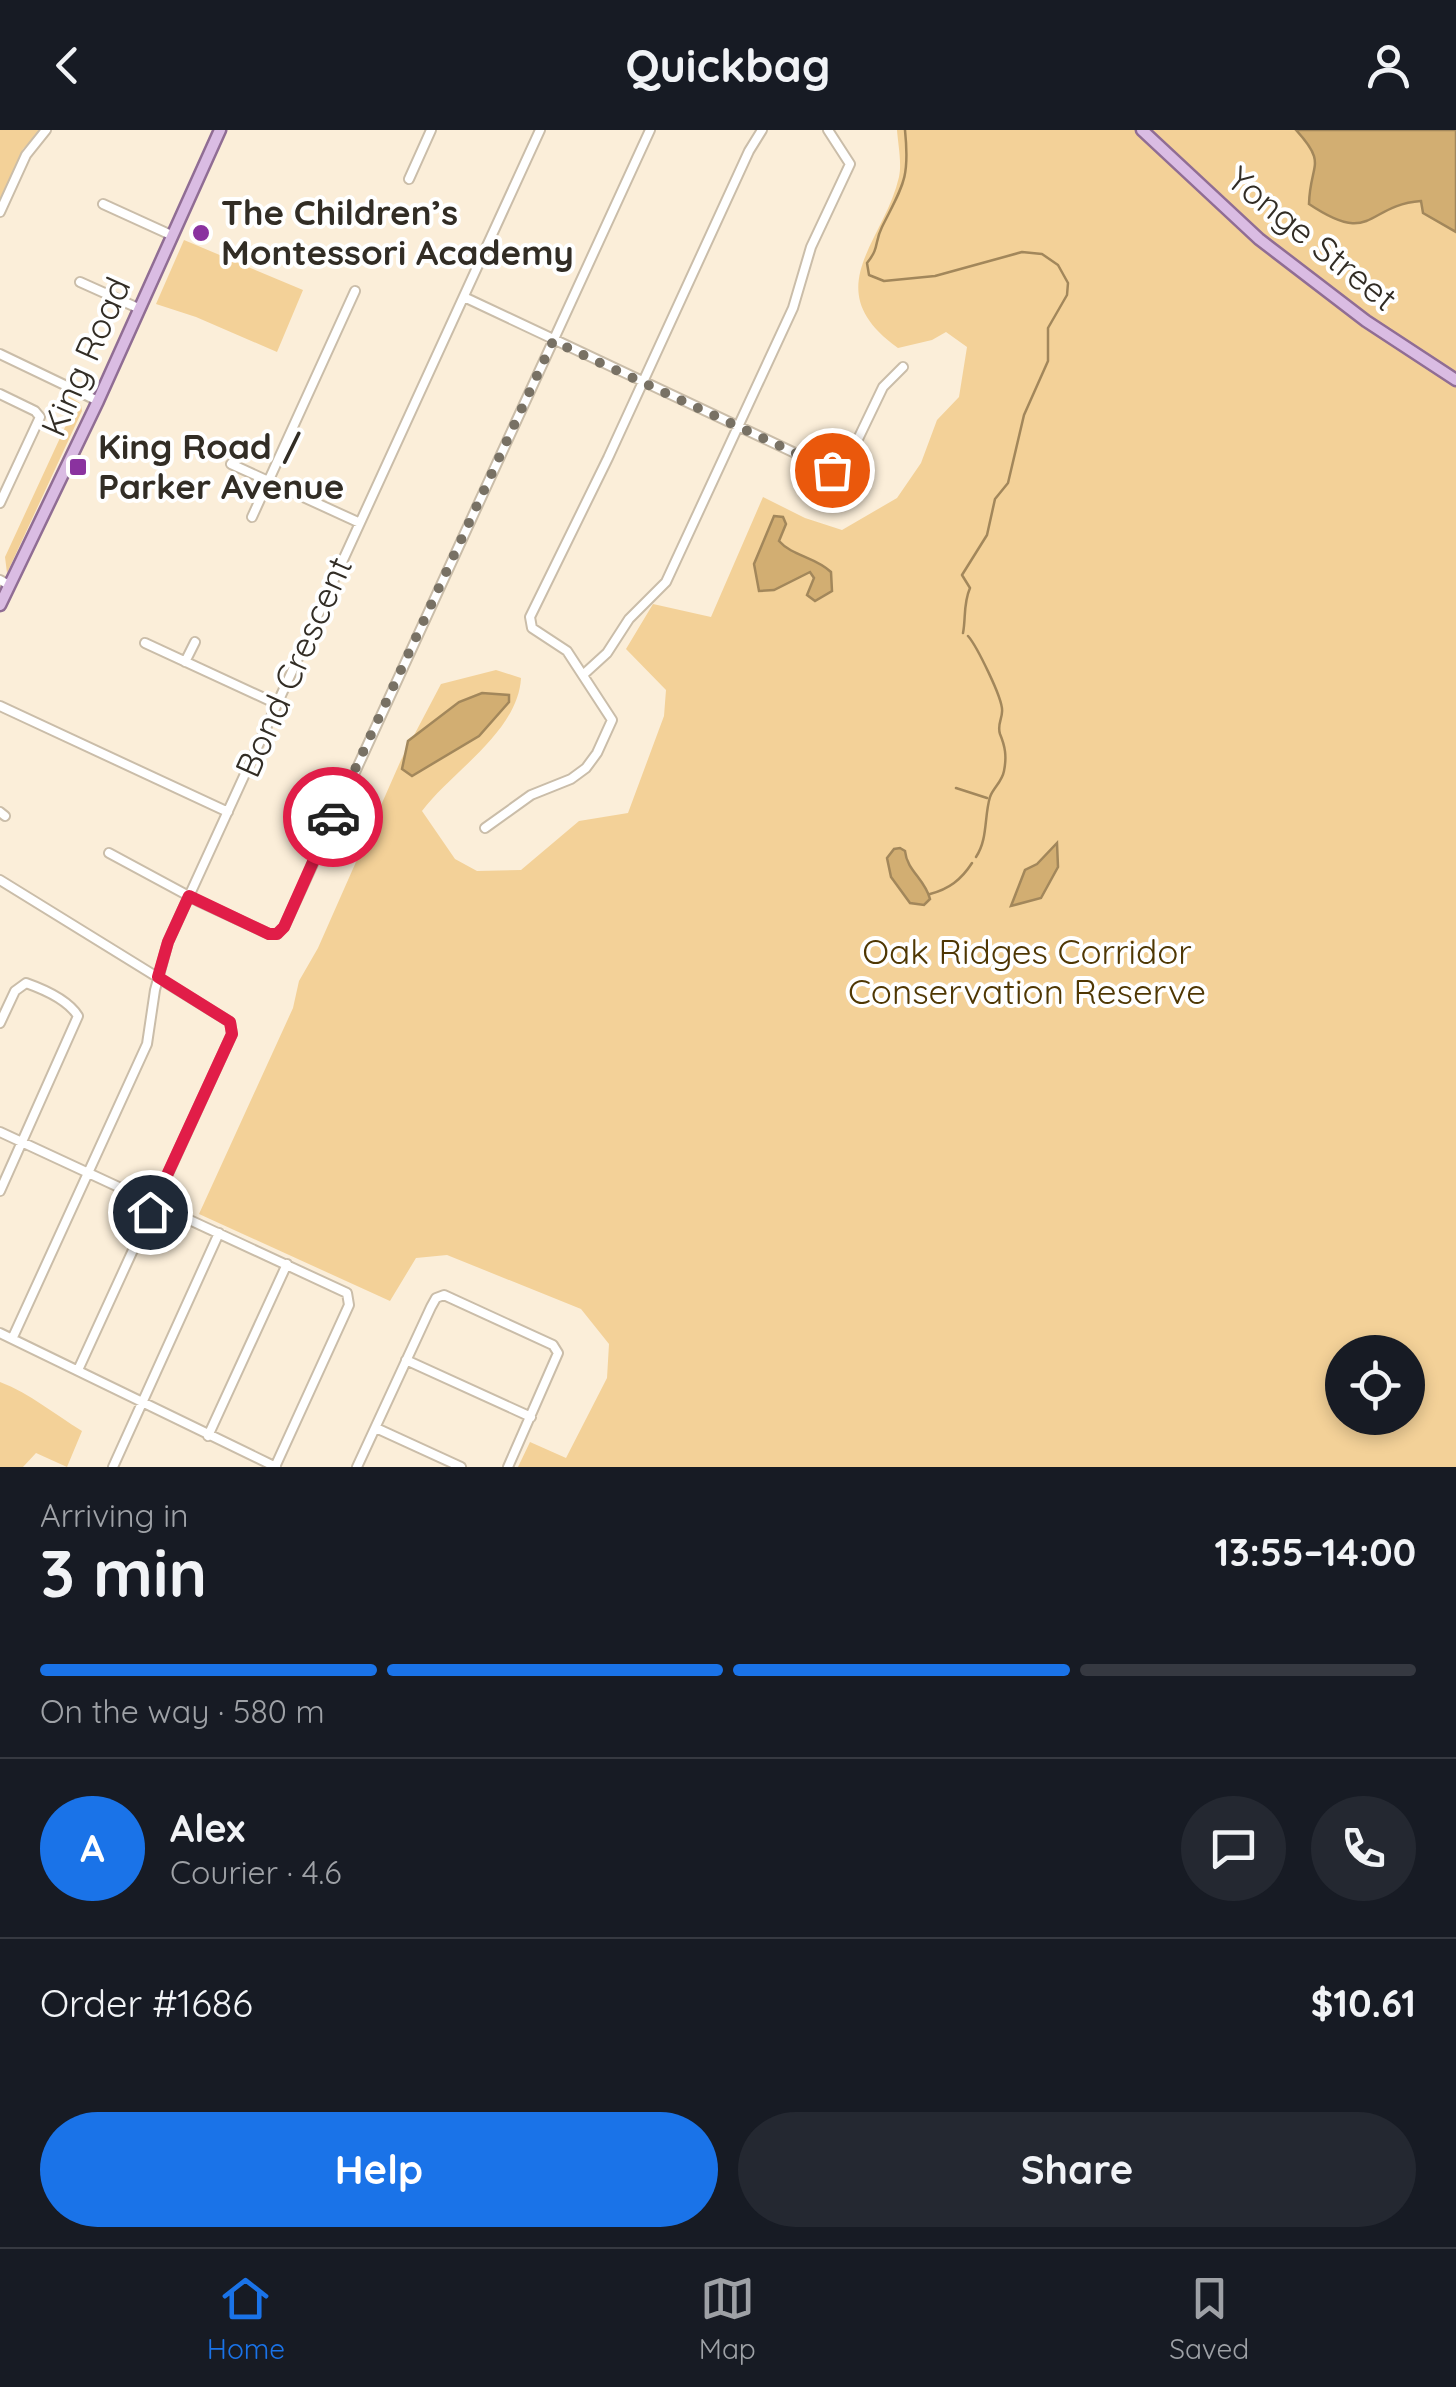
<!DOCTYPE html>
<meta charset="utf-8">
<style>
body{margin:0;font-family:Quicksand,sans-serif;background:#242831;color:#f1f3f6;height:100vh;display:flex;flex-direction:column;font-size:38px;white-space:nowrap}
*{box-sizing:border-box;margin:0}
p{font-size:32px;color:#9ea1a6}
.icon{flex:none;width:55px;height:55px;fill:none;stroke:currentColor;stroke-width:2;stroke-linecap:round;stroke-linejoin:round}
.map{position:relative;height:1337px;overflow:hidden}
.details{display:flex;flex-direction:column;background:#171b24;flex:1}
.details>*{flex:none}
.buttons{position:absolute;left:1325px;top:1205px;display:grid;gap:20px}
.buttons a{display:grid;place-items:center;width:100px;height:100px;border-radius:50%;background:#171b24;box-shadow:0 5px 15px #0003;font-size:50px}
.pin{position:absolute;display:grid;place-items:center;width:85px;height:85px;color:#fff;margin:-42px;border:5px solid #fff;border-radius:50%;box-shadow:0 2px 10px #0007}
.courier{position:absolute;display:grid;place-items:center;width:100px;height:100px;margin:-50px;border:8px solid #e11d48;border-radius:50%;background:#fff;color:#222;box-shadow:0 2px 12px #0007}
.overview em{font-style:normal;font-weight:700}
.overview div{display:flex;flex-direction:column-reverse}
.overview{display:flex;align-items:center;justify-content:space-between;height:170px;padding:0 40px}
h1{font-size:65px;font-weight:700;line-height:75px}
.bar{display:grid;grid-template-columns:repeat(4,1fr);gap:15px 10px;align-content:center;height:120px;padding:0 40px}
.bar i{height:12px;border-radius:8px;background:#363941}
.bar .current{background:#1a73e8}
.bar p{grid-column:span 4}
.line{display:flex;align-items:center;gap:25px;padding:0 40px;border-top:2px solid #363941}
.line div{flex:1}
.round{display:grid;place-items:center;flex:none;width:105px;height:105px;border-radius:52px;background:#242831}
.primary-button{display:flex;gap:20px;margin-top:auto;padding:20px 40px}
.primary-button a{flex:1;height:115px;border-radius:60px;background:#1a73e8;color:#fff;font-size:40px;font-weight:700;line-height:115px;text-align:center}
.primary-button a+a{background:#242831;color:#f1f3f6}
header{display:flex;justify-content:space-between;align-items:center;height:130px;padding:0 40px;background:#171b24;font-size:45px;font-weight:700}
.menu{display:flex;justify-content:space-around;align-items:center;height:140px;border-top:2px solid #363941;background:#171b24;font-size:28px;color:#9ea1a6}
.menu a{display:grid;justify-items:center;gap:5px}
.menu .current{color:#1a73e8}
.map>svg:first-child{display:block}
.green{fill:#f3d198;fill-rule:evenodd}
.water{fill:#d2ae72;stroke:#a2875b;stroke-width:2.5}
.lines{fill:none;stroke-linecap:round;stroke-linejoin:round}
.stream{stroke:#a2875b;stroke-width:2.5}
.minor-casing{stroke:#cabda9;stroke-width:12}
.major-casing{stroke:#906d94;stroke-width:15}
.minor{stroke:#fff;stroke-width:8}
.major{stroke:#dabce3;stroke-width:10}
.done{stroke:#787164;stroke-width:10;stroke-dasharray:0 18}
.route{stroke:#e11d48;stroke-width:12}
.poi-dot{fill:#8a329f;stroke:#fff;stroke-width:4}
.labels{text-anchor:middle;stroke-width:8;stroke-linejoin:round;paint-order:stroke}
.poi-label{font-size:35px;font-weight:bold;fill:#322d25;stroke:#fff;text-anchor:start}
.street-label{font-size:35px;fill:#322d25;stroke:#fff}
.park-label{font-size:35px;fill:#4f3703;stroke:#fff}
</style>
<header><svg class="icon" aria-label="back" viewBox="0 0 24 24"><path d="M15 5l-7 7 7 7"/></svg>Quickbag<svg class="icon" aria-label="person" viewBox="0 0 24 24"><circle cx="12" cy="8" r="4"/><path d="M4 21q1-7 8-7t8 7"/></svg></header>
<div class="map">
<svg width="1456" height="1337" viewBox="0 0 1456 1337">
<rect width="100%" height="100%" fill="#fbeed9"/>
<path class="green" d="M0 0H42L23 19 0 70Z
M897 0H1456V1337H518L530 1312 566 1328 607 1248 609 1214 581 1179 447 1125 416 1128 390 1171 199 1084 293 878 299 851 318 818 401 630 441 554 496 540 521 548C518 602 452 641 422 681L455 729 477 741 521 740 579 691 628 683 664 586 666 560 626 519 653 474 711 487 763 367 805 388 842 400 897 368 921 333 937 290 959 267 967 217 946 202 932 210 898 218C816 159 884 113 899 47 902 33 898 14 897 0ZM1342 1222H1408V1288H1342Z
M184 110 303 160 277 222 196 187 156 174Z
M63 263 80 273 72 281 81 275 82 281 7 443 5 427 72 282 62 278 60 271Z
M0 1252C31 1264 54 1284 82 1301L67 1337 36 1323 23 1337H0Z"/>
<path class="water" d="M1296 0H1456V102L1423 83 1421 71C1366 75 1373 117 1309 74 1310 33 1328 35 1296 0Z
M774 386 783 387 786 394 779 411C792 426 816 427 831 442L832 461 815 471 807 465 814 448 810 442 774 460 759 461 754 434Z
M482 563 509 565V572L479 606 412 646 402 639 408 611 459 572Z
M1057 713 1058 737 1041 768 1011 776 1025 740 1037 734Z
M900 718 905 721C907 741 925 749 930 769L924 775 910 773 891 747 887 728 894 719Z"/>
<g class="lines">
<path class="stream" d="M905 0C910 49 903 55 882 97 874 113 880 117 867 133L869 145 884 151 935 146 1022 122 1042 124 1058 135 1068 153 1067 165 1048 198V231L1024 285 1008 353 995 369 987 405 962 445 970 458C963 474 966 488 963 503
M968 506C976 515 1004 570 1002 582 1002 589 997 595 1000 604 1005 616 1007 626 1004 641 1002 652 993 658 990 667 984 687 988 709 976 727
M956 658 987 668
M930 764C949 759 961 750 972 733"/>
<defs>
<path id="minor" d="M409 49 431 0
M103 74 171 105
M0 82 26 25 46 0
M80 152 138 178
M464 167 831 340 846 334 883 257 903 237
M0 224 98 271
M0 264 35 281 40 287 0 373
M231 334 360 393
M252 387 355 161
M0 450 9 455
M145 513 277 574
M185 532 195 512
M584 544 607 523 629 489 666 452 793 178 811 117 850 34 828 0
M0 576 228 682
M0 682 5 686
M485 698 531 665 571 649 586 638 597 623 612 590 567 521 532 498 530 487 608 328 749 21 762 0
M109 723 198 771 269 804H277L284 797 650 0
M0 750 230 892 232 904 78 1240
M0 893 15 861 26 853C43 859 68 870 78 886L0 1061
M0 1002 347 1163 349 1175 275 1337
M0 1203 276 1337
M13 1207 147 914 155 860 168 812 540 0
M406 1230 531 1287
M376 1298 461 1337
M208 1306 287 1134
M113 1337 219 1103
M357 1337 431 1177 436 1168 444 1165 553 1215 558 1223 508 1337"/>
<path id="major" d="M1142 0 1259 109 1366 191 1456 250
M0 475 98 271 220 0"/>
</defs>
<use href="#minor" class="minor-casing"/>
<use href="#major" class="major-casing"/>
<use href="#minor" class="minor"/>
<use href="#major" class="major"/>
</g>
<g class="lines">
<path class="done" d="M333 687 553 211 832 340"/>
<path class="route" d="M150 1082 232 904 230 892 158 847 168 812 189 766 269 804H277L284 797 333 687"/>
</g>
<g class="poi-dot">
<circle cx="201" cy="103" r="10"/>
<rect x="68" y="327" width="20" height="20" rx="5"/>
</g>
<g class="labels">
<g class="poi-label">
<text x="221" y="95">The Children’s<tspan x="221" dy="40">Montessori Academy</tspan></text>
<text x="98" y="329">King Road /<tspan x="98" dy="40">Parker Avenue</tspan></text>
</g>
<g class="street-label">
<text transform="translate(1312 109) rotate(39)" y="12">Yonge Street</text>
<text transform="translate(86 227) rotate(-66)" y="12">King Road</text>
<text transform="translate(294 537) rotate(-66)" y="12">Bond Crescent</text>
</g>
<g class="park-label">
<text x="1027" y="834">Oak Ridges Corridor<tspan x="1027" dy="40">Conservation Reserve</tspan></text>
</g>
</g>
</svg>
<div class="buttons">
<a><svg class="icon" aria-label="locate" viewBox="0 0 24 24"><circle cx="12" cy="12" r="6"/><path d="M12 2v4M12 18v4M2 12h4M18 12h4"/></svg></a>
</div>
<div class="pin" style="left:832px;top:340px;background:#ea580c"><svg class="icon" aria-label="bag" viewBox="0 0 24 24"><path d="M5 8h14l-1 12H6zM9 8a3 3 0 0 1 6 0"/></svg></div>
<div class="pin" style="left:150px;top:1082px;background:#1f2937"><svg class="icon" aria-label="home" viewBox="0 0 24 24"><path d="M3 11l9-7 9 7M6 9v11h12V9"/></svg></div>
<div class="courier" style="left:333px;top:687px"><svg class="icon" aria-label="car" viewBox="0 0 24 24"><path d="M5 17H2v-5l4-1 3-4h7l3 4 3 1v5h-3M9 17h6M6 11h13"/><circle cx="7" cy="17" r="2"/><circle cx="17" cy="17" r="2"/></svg></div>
</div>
<section class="details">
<div class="overview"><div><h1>3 min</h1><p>Arriving in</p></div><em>13:55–14:00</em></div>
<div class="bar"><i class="current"></i><i class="current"></i><i class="current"></i><i></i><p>On the way · 580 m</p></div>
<div class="line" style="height:180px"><b class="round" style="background:#1a73e8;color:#fff">A</b><div><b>Alex</b><p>Courier · 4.6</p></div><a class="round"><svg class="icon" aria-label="chat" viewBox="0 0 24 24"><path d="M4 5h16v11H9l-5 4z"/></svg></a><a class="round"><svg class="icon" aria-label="phone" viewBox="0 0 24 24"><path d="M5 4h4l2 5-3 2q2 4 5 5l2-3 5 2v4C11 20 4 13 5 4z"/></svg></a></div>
<div class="line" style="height:130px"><div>Order #1686</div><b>$10.61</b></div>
<div class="primary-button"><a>Help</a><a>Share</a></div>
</section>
<nav class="menu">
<a class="current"><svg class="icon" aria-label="home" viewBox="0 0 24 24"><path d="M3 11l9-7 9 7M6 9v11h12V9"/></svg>Home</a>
<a><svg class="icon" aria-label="map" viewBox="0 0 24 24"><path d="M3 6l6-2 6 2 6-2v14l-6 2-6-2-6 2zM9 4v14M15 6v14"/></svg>Map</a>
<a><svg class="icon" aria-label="saved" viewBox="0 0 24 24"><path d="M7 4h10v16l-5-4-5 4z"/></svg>Saved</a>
</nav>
